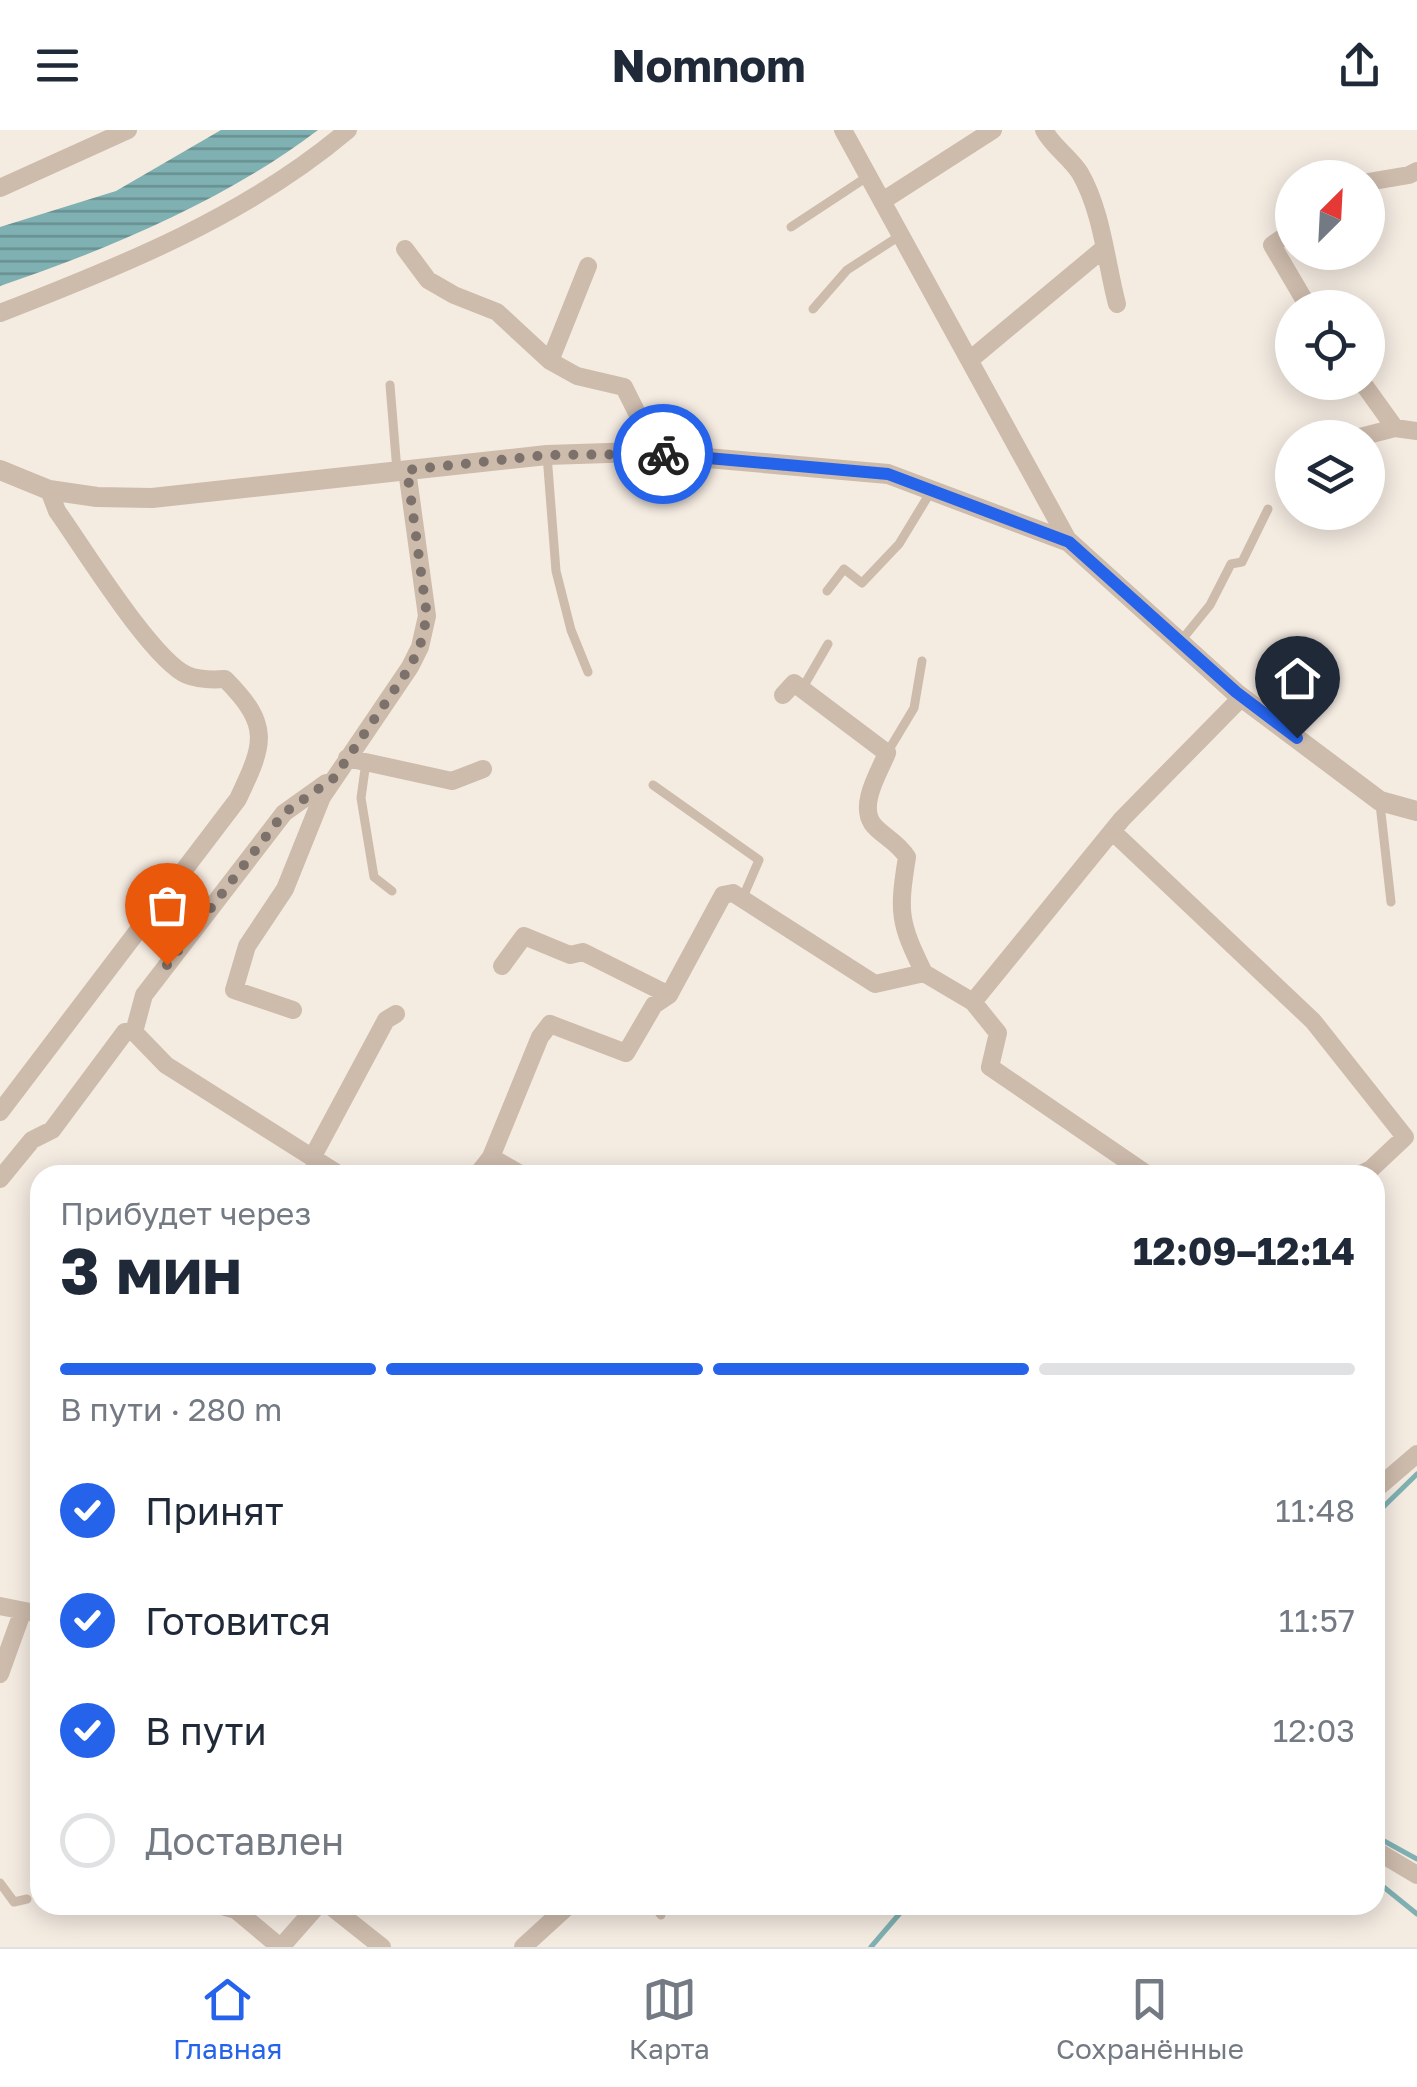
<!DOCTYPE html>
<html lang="ru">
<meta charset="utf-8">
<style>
body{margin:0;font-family:"Golos Text",sans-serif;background:#f2f2f3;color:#1f2937;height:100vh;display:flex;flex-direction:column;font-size:38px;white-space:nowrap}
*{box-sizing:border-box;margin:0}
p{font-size:32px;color:#747a83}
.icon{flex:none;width:55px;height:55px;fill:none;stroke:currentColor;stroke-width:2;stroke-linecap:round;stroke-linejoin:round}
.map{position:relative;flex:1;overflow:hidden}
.side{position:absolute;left:30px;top:1035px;width:1355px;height:750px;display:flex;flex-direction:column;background:#fff;border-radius:30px;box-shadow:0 5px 25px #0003}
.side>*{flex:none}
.needle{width:65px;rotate:24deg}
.tools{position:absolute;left:1275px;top:30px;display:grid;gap:20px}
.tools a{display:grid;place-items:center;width:110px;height:110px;border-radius:50%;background:#fff;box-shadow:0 5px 25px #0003;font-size:50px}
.pin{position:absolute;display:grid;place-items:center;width:85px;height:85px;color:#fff;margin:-102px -42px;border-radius:50% 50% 50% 0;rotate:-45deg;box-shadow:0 0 10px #0007}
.pin .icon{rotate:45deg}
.courier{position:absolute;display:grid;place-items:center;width:100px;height:100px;margin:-50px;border:8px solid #2563eb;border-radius:50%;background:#fff;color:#222;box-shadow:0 2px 12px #0007}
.head em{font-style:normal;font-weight:700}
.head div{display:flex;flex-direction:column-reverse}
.head{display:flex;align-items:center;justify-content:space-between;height:170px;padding:0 30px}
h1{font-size:65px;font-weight:700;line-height:75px}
.bar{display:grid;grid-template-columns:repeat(4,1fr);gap:15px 10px;align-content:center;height:120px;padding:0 30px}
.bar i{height:12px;border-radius:8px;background:#e0e1e3}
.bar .current{background:#2563eb}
.bar p{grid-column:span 4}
ol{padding:0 30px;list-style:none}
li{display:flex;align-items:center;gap:30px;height:110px}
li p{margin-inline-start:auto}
li .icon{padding:10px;border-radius:50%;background:#2563eb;color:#fff;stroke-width:4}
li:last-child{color:#747a83}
li i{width:55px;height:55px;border:5px solid #e0e1e3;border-radius:50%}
header{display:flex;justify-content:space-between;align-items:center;height:130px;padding:0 30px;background:#fff;font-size:45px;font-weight:700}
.tab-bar{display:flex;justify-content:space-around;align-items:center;height:140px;border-top:2px solid #e0e1e3;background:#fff;font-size:28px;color:#747a83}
.tab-bar a{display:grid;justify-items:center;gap:5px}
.tab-bar .current{color:#2563eb}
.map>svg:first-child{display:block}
.water{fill:url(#water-rules)}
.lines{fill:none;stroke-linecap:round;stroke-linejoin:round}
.stream{stroke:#7fb0b2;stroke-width:5}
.service{stroke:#cdbbac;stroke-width:9}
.minor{stroke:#cdbbac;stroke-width:18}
.tertiary{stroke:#cdbbac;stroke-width:20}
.done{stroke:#7c716b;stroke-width:10;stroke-dasharray:0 18}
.route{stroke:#2563eb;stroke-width:12}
</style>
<header><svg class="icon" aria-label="menu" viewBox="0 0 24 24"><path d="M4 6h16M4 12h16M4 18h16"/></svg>Nomnom<svg class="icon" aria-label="share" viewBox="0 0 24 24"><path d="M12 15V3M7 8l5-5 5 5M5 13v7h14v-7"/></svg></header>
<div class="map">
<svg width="1417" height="1817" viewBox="0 0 1417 1817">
<defs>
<pattern id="water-rules" width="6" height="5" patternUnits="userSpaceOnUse" patternTransform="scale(2.5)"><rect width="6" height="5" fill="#7fb0b2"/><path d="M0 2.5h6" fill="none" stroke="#699091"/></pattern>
</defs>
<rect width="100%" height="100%" fill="#f4ebe1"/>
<path class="water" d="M221 0H318C228 69 107 120 0 156V97L116 61Z"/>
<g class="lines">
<path class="stream" d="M1375 1385 1417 1344
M1375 1706 1417 1729
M1375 1750 1417 1784
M871 1817 907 1775"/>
<path class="service" d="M791 97 867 47
M813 179 847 140 901 105
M390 255 397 341
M547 325 556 441 571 500 588 542
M827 461 844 439 862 453 899 414 930 363
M1180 512 1210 475 1231 434 1242 432 1268 379
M802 559 828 514
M887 623 914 578 922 531
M366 632 361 668 374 747 392 761
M653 655 759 730 743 767
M1380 674 1391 772
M0 1753 14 1772 27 1769
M653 1775 661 1785"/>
<path class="minor" d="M843 0 1069 412
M1044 0C1053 17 1070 27 1080 43 1102 81 1106 132 1117 174
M1368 52 1409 45 1417 41
M0 58 128 0
M884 70 993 0
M1292 101 1272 115 1309 178
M405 119 428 150 454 165 497 182 550 231 577 246 624 257 638 285 639 322
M0 183C122 136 248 85 348 0
M971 229 1103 119
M550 231 588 136
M1362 252 1395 298
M1356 308 1395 298 1417 301
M783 565 794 553 887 623C880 641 859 673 872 693 879 704 897 711 907 727 898 783 899 792 924 843
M347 628 452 651 483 639
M1112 701 1313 891 1405 1007 1371 1039 1359 1045
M502 836 524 806 570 825 583 822 669 865
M973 872 1122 689 1242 567
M293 880 234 860 247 816 285 759 322 667 410 537 420 517 427 486 407 340
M134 902 144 865 284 683 326 653
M0 982 238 669C264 614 272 596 225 549 211 550 199 550 187 545 152 530 82 416 57 381L49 360
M491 1027 522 1045
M312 1028 386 890 396 884
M477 1045 491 1027 540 907 550 894 626 923 654 875 669 865 723 765 733 763 875 854 924 843 973 872 998 903 990 937 1148 1045
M0 1049 32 1010 52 1000 125 902H134L166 935 340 1045
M1375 1360 1417 1324
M0 1476 40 1484
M0 1544 22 1483
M1375 1720 1417 1745
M219 1775 236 1780 280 1817
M329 1775 382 1817
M281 1817 318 1775
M523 1817 569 1775"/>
<path class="tertiary" d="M0 340 49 360 97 367 152 368 547 325 639 322 888 344 1069 412 1236 563 1380 671 1417 681"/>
</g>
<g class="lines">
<path class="done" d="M167 835 284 683 334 648 410 537 420 516 427 486 407 340 547 325 663 324"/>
<path class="route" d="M663 324 888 344 1069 412 1236 562 1297 608"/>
</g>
</svg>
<div class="tools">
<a><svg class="needle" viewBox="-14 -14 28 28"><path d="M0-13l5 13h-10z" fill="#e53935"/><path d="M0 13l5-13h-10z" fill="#747a83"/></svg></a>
<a><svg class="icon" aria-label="locate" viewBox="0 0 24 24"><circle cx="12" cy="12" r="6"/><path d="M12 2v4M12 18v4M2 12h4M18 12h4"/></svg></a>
<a><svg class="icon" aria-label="layers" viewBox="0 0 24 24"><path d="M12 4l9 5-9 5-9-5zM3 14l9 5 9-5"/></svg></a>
</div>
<div class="pin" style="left:167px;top:835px;background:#ea580c"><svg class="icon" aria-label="bag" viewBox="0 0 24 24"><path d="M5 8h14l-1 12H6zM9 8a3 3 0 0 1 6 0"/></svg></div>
<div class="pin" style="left:1297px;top:608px;background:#1f2937"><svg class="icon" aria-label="home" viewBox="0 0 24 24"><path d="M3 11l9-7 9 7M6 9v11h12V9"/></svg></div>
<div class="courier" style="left:663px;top:324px"><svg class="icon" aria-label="bike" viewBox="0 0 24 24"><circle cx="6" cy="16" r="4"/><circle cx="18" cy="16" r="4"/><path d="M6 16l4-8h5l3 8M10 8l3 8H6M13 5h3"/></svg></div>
<section class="side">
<div class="head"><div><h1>3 мин</h1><p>Прибудет через</p></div><em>12:09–12:14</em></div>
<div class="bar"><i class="current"></i><i class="current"></i><i class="current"></i><i></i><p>В пути · 280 m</p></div>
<ol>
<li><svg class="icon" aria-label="check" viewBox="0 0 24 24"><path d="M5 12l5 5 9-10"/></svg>Принят<p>11:48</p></li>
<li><svg class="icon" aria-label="check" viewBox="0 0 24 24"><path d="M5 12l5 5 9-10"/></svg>Готовится<p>11:57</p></li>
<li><svg class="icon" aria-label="check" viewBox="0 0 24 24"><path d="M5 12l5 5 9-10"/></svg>В пути<p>12:03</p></li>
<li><i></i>Доставлен</li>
</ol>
</section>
</div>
<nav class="tab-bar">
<a class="current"><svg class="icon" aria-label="home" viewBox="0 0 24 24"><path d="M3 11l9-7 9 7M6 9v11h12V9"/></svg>Главная</a>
<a><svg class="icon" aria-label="map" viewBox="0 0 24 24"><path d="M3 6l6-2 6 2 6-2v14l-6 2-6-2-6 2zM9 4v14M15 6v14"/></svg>Карта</a>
<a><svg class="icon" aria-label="saved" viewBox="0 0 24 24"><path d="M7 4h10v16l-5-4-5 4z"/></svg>Сохранённые</a>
</nav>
